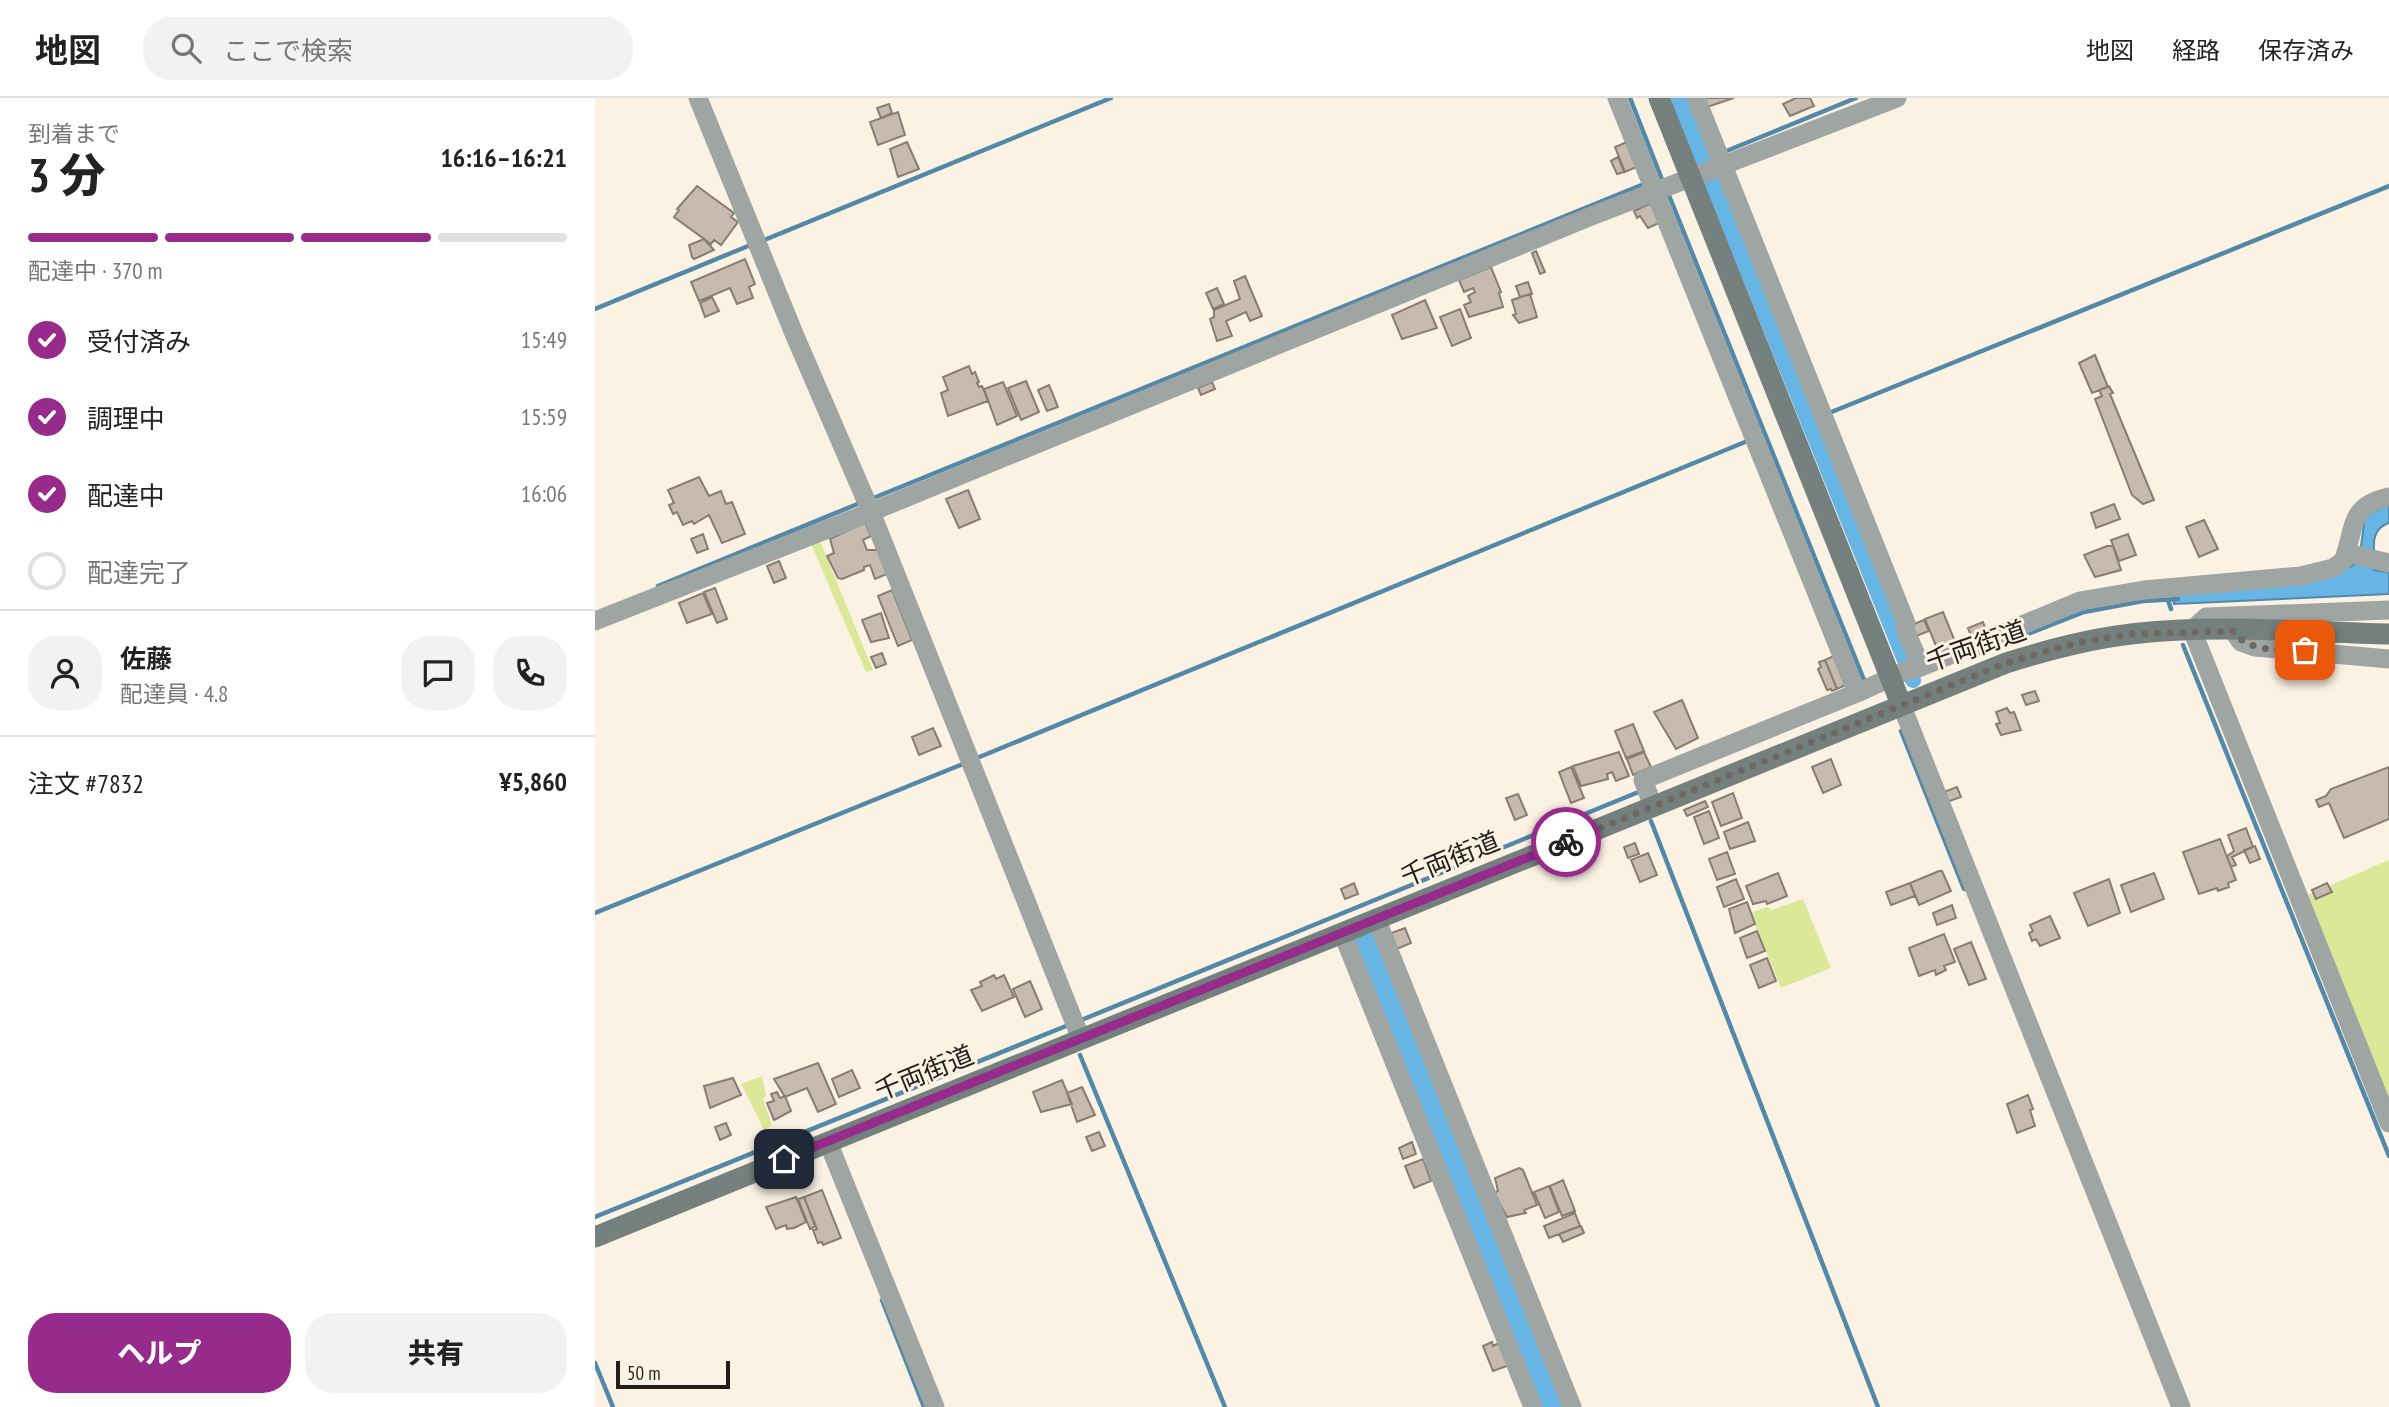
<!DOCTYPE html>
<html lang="ja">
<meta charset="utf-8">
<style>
body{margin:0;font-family:"PT Sans Narrow","Noto Sans JP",sans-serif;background:#f2f2f2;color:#222;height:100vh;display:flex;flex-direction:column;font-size:26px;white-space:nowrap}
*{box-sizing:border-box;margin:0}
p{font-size:23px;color:#767676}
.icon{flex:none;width:38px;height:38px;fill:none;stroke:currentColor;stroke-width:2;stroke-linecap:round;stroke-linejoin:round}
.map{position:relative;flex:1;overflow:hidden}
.drawer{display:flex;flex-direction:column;background:#fff;width:595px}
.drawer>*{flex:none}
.scale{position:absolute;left:21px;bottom:18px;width:114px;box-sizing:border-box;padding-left:7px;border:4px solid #221e19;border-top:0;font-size:19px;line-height:24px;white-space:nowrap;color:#221e19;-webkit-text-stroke:5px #fcf2e4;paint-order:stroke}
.pin{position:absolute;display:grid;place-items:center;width:60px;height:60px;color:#fff;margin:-30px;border-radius:14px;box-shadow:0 4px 10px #0006}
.courier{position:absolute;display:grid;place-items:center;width:70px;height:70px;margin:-35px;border:5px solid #972b8c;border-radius:50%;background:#fff;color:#222;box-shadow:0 2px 9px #0007}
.summary em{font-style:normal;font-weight:800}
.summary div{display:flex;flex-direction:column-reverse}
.summary{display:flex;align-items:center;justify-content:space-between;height:119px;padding:0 28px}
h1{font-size:46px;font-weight:800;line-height:52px}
.bar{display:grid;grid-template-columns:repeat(4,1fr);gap:10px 7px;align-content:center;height:84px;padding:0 28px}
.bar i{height:9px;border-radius:5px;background:#e0e0e0}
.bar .selected{background:#972b8c}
.bar p{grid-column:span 4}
.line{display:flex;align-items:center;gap:18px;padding:0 28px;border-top:2px solid #e0e0e0}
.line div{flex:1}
.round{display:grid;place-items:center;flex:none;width:74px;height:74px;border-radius:28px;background:#f2f2f2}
ol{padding:0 28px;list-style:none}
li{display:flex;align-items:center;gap:21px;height:77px}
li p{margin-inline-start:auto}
li .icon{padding:7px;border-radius:50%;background:#972b8c;color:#fff;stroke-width:4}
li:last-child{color:#767676}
li i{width:38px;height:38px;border:4px solid #e0e0e0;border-radius:50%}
.action{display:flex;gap:14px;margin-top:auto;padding:14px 28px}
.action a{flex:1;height:80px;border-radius:28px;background:#972b8c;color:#fff;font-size:28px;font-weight:800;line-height:80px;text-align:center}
.action a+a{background:#f2f2f2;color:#222}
header{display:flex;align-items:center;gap:42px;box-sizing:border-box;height:98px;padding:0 35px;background:#fff;border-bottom:2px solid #e0e0e0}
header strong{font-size:33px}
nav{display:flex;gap:38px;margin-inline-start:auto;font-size:24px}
.search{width:490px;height:63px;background:#f2f2f2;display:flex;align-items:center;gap:18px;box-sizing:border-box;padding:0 24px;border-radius:28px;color:#767676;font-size:26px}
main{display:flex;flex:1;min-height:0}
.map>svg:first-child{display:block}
.green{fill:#dae898}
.water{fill:#66b5e5;stroke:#5288a8;stroke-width:2}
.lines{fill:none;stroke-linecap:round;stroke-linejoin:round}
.stream{stroke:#5288a8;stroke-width:4.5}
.canal{stroke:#66b5e5;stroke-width:16}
.river{stroke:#66b5e5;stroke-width:28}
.building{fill:#c7baaf;stroke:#897c72;stroke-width:2}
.street{stroke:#9ea5a3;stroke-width:19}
.secondary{stroke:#74807d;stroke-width:21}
.done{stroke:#6e6860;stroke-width:7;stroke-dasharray:0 12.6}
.route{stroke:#972b8c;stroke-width:9}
.labels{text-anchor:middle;stroke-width:6;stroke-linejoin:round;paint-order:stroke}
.street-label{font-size:26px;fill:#221e19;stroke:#fcf2e4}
</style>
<header>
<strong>地図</strong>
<div class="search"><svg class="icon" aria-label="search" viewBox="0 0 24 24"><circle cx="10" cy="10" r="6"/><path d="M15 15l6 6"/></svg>ここで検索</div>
<nav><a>地図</a><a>経路</a><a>保存済み</a></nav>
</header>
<main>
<section class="drawer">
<div class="summary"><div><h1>3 分</h1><p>到着まで</p></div><em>16:16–16:21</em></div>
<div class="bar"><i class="selected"></i><i class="selected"></i><i class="selected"></i><i></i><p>配達中 · 370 m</p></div>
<ol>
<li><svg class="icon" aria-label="check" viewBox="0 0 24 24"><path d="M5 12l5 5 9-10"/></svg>受付済み<p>15:49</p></li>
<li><svg class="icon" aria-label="check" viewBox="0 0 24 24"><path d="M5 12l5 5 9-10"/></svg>調理中<p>15:59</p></li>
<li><svg class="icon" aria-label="check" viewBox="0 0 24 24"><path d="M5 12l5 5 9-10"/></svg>配達中<p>16:06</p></li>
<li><i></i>配達完了</li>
</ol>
<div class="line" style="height:126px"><a class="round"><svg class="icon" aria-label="person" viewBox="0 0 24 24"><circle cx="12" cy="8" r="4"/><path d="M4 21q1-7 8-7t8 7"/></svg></a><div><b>佐藤</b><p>配達員 · 4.8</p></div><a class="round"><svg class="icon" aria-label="chat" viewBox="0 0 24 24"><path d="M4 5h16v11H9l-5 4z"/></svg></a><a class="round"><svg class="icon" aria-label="phone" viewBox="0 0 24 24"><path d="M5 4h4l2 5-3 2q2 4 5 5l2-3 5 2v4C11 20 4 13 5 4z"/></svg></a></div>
<div class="line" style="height:91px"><div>注文 #7832</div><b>¥5,860</b></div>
<div class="action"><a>ヘルプ</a><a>共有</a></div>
</section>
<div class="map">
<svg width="1794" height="1309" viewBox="0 0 1794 1309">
<rect width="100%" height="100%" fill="#fcf2e4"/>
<path class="green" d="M225 443 278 572 271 574 216 446Z
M1794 762V1008L1713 797Z
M1208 801 1236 870 1186 890 1155 815 1172 809 1177 812Z
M167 978 171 998 168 1001 177 1027 169 1032 146 986Z"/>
<path class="water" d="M1794 406V425C1782 429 1778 439 1779 451L1774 455 1779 472 1794 474V496L1579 506 1576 497 1735 479 1764 464 1770 418Z"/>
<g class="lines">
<path class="stream" d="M1035 0 1068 84
M1129 54 1261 0
M1108 63 1116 60
M1073 95 1269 582
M167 143 516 0
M0 211 158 146
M1234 315 1794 88
M276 401 1049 86
M63 488 265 405
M1573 502 1576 511
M1588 547 1794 1058
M1374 559 1489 514 1548 503 1583 501
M1306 633 1369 791
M382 660 1150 344
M1056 723 1283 1309
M0 815 368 666
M484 923 1046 693
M485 957 630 1309
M0 1119 476 926
M287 1202 329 1309
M0 1265 18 1309"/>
<path class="canal" d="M1083 0 1318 582"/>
<path class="river" d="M768 842 957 1309"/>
</g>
<path class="building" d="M1109 0H1139L1112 9Z
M1201 0H1215L1219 8 1195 18 1188 6Z
M294 6 297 15 286 20 282 10Z
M303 14 310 37 283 47 275 24Z
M1034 43 1044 68 1030 74 1020 49Z
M312 44 324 71 303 79 295 51Z
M1023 59 1029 74 1022 76 1016 63Z
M102 88 139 115 136 119 143 124 126 147 119 142 116 146 79 119 84 112 82 111Z
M1056 105 1064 125 1053 130 1045 118 1042 120 1039 113Z
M109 141 119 152 99 161 97 159 94 147Z
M941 153 950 174 945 176 937 155Z
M150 161 160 186 154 189 158 200 142 206 135 190 104 203 96 184Z
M896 169 906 194 904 195 908 209 874 219 869 207 876 204 873 198 880 194 878 190 869 194 864 182Z
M650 178 667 218 655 223 651 214 631 223 637 238 622 243 615 221 619 219V212L645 201 639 183Z
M933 184 937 196 925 199 921 188Z
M622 190 629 206 618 211 611 195Z
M935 196 942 219 924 225 918 217 921 216 917 202Z
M117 199 124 213 110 219 105 205Z
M830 202 842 230 807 241 797 217Z
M865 211 876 240 857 248 845 219Z
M1500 257 1513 289 1497 295 1484 265Z
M374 268 377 276 380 274 384 284 382 285 384 289 387 288 393 303 353 318 346 295 353 292 348 279Z
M431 283 444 314 426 322 413 290Z
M408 284 422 318 402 327 389 291Z
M617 284 620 291 606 297 603 290Z
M454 287 463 309 452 313 443 292Z
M1514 288 1518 295 1515 296 1559 402 1548 406 1537 397 1500 301 1507 298 1504 292Z
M104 379 114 398 126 393 131 406 137 404 150 436 127 445 114 417 99 426 97 423 88 427 82 414 78 416 74 407 79 405 73 392Z
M373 392 385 421 364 430 351 401Z
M1519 406 1525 421 1501 430 1496 415Z
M1609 422 1623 451 1604 459 1591 429Z
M270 424 276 438 268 442 272 452H283L292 476 280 481 275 467 269 469V472L247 481 243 480 232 458 239 455 235 441Z
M108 436 113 451 102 455 96 441Z
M1533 436 1541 457 1524 463 1516 442Z
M1512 448H1518L1526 472 1500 479 1489 457Z
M184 463 191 480 179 485 172 468Z
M120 490 132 521 122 525 109 494Z
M297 492 317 542 303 548 283 498Z
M108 495 117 516 92 525 84 505Z
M1348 514 1361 546 1343 553 1330 521Z
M286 515 294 540 276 544 267 522Z
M1329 522 1334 533 1321 538 1316 527Z
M1388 524 1392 535 1377 540 1373 530Z
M287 555 291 566 281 570 276 559Z
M1241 557 1253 586 1242 591 1230 562Z
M1230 562 1242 591 1237 593 1236 591 1232 592 1223 571 1226 569 1224 564Z
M1440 593 1444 603 1431 607 1427 597Z
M1087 602 1103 640 1081 651 1059 614Z
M1412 610 1415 615 1419 614 1426 632 1406 637 1401 626 1405 625 1401 614Z
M1038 626 1049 653 1031 660 1020 633Z
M338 630 346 648 324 657 317 639Z
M1024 654 1034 678 1021 683 1017 674 1012 676 1013 681 986 688 978 668Z
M1049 654 1056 669 1038 677 1032 661Z
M1236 661 1246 687 1228 695 1217 669Z
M976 669 989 700 976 705 964 674Z
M1794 669V721L1749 740 1734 705 1724 709 1721 702 1731 698 1736 691Z
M1362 689 1366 699 1349 705 1346 695Z
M1138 695 1147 720 1126 728 1117 704Z
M923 696 932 717 920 722 911 700Z
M1110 703 1113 709 1092 718 1089 712Z
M1114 713 1124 740 1109 746 1099 719Z
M1153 724 1160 743 1135 751 1129 734Z
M1651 730 1658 749 1637 759 1641 767 1636 769 1632 758 1639 753 1633 737Z
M1625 741 1641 782 1633 785 1634 789 1623 793 1622 790 1604 796 1588 754Z
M1040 745 1044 756 1033 760 1029 749Z
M1660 748 1665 761 1655 765 1649 752Z
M1132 754 1140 776 1122 782 1114 761Z
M1053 755 1062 777 1045 784 1036 762Z
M1344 773H1347L1356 793 1324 807 1315 785Z
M1183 775 1192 798 1172 806 1171 803 1158 806 1151 788Z
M1559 775 1569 801 1536 814 1526 787Z
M1141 781 1149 801 1129 809 1122 789Z
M1514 781 1525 815 1493 828 1479 795Z
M759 785 763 796 750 801 746 791Z
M1315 785 1320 798 1296 807 1291 794Z
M1732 785 1737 794 1721 801 1717 792Z
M1152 804 1160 826 1140 835 1134 811Z
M1357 807 1361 820 1342 827 1338 815Z
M1455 818 1465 840 1445 848 1441 841 1437 843 1434 835 1438 833 1435 827Z
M810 830 816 845 802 851 796 835Z
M1162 833 1170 853 1152 860 1145 840Z
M1349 836 1360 864 1349 868 1351 872 1341 877 1340 872 1324 878 1314 850Z
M1376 844 1391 881 1374 887 1359 851Z
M1172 860 1181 883 1164 890 1155 867Z
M399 877 401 881 409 877 419 899 387 913 376 892 387 888 385 884Z
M435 883 447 911 430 919 418 891Z
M223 965 241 1006 223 1014 212 990 190 999 179 981Z
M257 972 265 990 244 999 237 981Z
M138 980 146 997 115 1010 109 988Z
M467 982 477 1006 446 1014 438 994Z
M487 989 500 1017 482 1024 472 995Z
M182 994 185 1000 190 998 196 1013 179 1022 172 1005 179 1003 176 996Z
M1433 997 1438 1011 1435 1012 1440 1028 1422 1035 1412 1006Z
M131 1025 136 1037 125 1042 120 1029Z
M504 1034 510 1048 497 1053 491 1039Z
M817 1044 821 1056 808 1061 804 1050Z
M828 1061 836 1083 819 1090 810 1068Z
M210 1068 216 1082 198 1089 192 1075Z
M924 1070 928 1072 942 1107 929 1112 931 1115 912 1119 899 1095 903 1093 900 1080Z
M968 1082 980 1113 967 1118 955 1088Z
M954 1088 964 1114 950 1120 939 1094Z
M227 1092 246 1140 228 1147 227 1144 223 1145 218 1132 222 1131 209 1099Z
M201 1099 211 1124 199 1130 192 1131 191 1127 181 1131 171 1109Z
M209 1099 220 1128 215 1131 203 1101Z
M980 1115 985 1128 954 1140 949 1128Z
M986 1128 989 1135 968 1144 964 1136Z
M897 1244 898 1248 906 1244 915 1267 898 1273 888 1248Z"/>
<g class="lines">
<path class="street" d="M103 0 200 238 276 414 486 941
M1022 0 1262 595
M1752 455 1794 465
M1794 512 1611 519 1597 532 1794 1025
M0 523 276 414 994 119 1302 0
M1638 533 1646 544 1660 549 1794 561
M1326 569 1485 503 1549 492 1706 478 1738 470 1748 463C1761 431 1752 408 1794 399
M1306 606 1586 1309
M1058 708 1048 682 1262 595 1308 574 1326 569 1310 531 1311 525 1101 0
M781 820 977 1309
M747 834 938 1309
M233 1044 340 1309"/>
<path class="secondary" d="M1064 0 1306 606
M0 1139 1411 565C1452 552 1493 541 1536 536 1621 526 1709 534 1794 536"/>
</g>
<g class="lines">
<path class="done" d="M971 744 1411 565 1481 545 1538 536 1638 533C1653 555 1685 551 1710 552"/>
<path class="route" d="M189 1061 971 744"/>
</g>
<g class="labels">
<g class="street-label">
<text transform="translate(1381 548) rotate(-19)" y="9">千両街道</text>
<text transform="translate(855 761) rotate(-22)" y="9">千両街道</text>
<text transform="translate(329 975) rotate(-22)" y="9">千両街道</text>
</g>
</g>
</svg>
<div class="scale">50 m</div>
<div class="pin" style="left:1710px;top:552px;background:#ea580c"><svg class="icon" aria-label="bag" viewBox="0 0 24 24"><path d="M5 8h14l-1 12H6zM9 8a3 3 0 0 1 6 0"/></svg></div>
<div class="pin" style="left:189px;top:1061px;background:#1f2937"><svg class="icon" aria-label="home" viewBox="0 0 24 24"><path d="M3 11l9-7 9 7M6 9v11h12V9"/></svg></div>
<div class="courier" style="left:971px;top:744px"><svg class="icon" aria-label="bike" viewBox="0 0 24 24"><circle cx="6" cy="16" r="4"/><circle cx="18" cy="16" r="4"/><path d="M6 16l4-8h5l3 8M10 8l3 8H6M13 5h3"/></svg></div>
</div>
</main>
